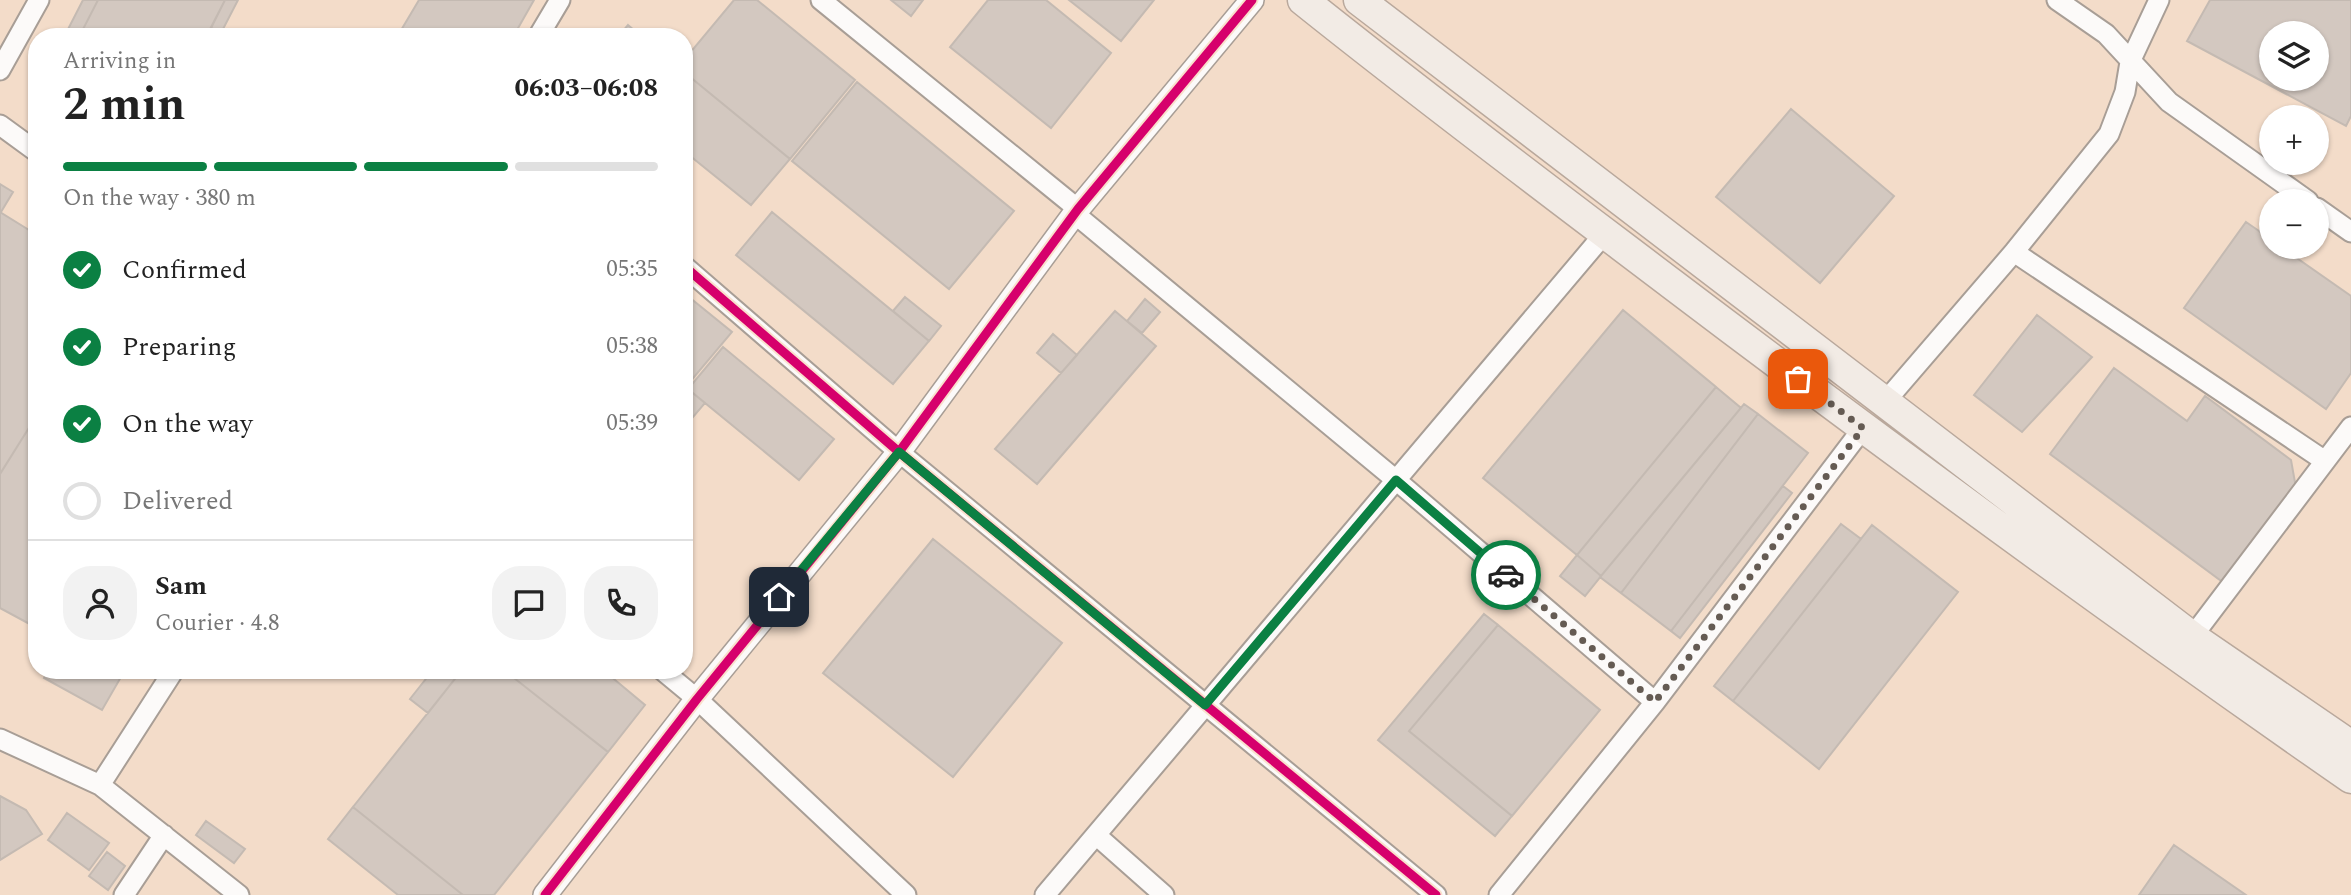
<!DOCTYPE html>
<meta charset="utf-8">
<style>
body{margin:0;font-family:Spectral,serif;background:#f2f2f2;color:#222;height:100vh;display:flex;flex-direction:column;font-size:26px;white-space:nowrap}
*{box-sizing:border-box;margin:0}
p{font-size:23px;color:#767676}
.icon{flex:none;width:38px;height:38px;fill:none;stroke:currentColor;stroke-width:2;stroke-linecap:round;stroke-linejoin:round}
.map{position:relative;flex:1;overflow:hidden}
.details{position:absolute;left:28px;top:28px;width:665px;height:651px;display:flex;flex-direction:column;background:#fff;border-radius:28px;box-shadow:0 2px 5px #0004}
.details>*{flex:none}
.tools{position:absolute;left:2259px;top:21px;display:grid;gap:14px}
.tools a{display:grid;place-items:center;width:70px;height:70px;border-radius:50%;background:#fff;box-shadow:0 2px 5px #0004;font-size:35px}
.pin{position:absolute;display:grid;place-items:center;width:60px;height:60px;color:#fff;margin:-30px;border-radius:14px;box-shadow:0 4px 10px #0006}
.courier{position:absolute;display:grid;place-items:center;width:70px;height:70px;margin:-35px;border:5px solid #0b8043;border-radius:50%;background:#fff;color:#222;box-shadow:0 2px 9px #0007}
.overview em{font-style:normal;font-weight:700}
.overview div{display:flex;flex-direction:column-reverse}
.overview{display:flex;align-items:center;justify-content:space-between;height:119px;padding:0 35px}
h1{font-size:46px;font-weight:700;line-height:52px}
.bar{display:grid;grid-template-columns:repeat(4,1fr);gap:10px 7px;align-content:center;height:84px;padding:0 35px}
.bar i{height:9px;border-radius:5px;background:#e0e0e0}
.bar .on{background:#0b8043}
.bar p{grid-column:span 4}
.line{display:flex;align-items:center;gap:18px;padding:0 35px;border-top:2px solid #e0e0e0}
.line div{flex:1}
.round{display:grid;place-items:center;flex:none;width:74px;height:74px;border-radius:28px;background:#f2f2f2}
ol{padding:0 35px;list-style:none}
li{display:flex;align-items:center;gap:21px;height:77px}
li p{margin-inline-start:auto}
li .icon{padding:7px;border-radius:50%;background:#0b8043;color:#fff;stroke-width:4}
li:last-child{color:#767676}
li i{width:38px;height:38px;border:4px solid #e0e0e0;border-radius:50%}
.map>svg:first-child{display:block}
.built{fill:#f3dcc9;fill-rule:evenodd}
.building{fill:#d3c8c0;stroke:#c4bab2;stroke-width:2;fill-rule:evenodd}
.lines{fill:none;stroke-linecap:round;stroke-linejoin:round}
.minor-casing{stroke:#a89e96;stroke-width:23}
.tertiary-casing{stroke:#a89e96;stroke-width:26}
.primary-casing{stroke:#b9a89c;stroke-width:33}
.minor{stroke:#fcfaf9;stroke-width:19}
.tertiary{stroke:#fcfaf9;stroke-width:23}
.primary{stroke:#f2ebe5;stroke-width:30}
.cycleway-casing{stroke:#f9e0cc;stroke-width:13}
.cycleway{stroke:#d6006c;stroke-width:9}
.done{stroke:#655b53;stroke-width:7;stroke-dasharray:0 12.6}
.route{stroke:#0b8043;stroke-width:9}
</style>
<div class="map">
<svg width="2351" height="895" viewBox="0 0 2351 895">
<rect width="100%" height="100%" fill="#eee1d6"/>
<path class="built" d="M0 0H2351V895H0ZM2272 33H2317V79H2272ZM37 37H684V670H37ZM2272 117H2317V163H2272ZM2272 201H2317V247H2272Z"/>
<path class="building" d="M83 0H98L79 37H64Z
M98 0H225L206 37H79Z
M225 0H238L221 33 211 28Z
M419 0H534L513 37H397Z
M734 0H757L855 80 790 159 684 72V60Z
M891 0H923L911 16Z
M988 0H1046L1111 53 1051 128 950 47Z
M1069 0H1154L1121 41Z
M2210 0H2351V116L2346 126 2187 41ZM2272 33H2317V79H2272Z
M628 25 642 37H618Z
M684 72 790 159 751 205 684 151Z
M857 82 1014 211 949 289 792 161Z
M1791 109 1894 196 1820 283 1716 197Z
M0 184 13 192 1 212H0Z
M0 212 37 235V415L0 474Z
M772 212 929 341 893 384 736 255Z
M2246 222 2272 240V247H2281L2351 296V373L2326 409 2184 308Z
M684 293 732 332 684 389Z
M905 297 941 326 929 341 893 311Z
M1145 299 1160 312 1142 333 1127 321Z
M1623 310 1716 387 1577 555 1483 478Z
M1115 311 1156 346 1037 484 995 449Z
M2037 315 2092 357 2022 432 1974 395Z
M1053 334 1077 355 1061 373 1037 353Z
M723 347 834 439 799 480 688 389Z
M2114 368 2187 421 2205 396 2291 460 2296 488 2224 583 2050 454Z
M1716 387 1741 408 1601 576 1577 555Z
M688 389 705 403 688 423 684 420V394Z
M1744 404 1758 414 1621 593 1600 577Z
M1758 414 1808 453 1671 631 1621 593Z
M37 415V628L0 608V474Z
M1783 486 1792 493 1680 638 1671 631Z
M1841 524 1861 539 1733 701 1714 686Z
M1872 525 1958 592 1819 769 1733 701Z
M933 539 1062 643 953 777 823 673Z
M1577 555 1601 576 1585 596 1560 576Z
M1484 614 1498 625 1409 731 1512 816 1495 836 1378 740Z
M1498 625 1600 710 1512 816 1409 731Z
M48 670H125L102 710 44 678Z
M433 670H462L428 713 410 699Z
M462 670H504L608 752 494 895H463L353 807Z
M504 670H603L645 705 608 752Z
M0 796 26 810 42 834 0 860Z
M353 807 463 895H398L328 839Z
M67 813 109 843 89 870 48 840Z
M206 821 245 849 234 863 196 835Z
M2174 845 2246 895H2139Z
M107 852 125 866 108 890 89 876Z"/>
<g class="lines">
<defs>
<path id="minor" d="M821 0 1078 209
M2057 0 2106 34 2169 102 2308 201
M538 37 560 0
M0 70 39 0
M0 125 37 152
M2317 208 2351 232
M1075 214 1396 480 1655 702
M2014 252 2325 461
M684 266 899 452 1436 895
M1884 403 2014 252 2109 134 2125 92 2130 62 2159 0
M2192 637 2351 427
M662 670 697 699 906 895
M0 739 100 785 239 895
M100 785 174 670
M1096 835 1164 895
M124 895 164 835
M1045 895 1605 233
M1499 895 1655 702 1863 428"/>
<path id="tertiary" d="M545 895 697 699 899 452 1078 209 1252 0"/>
<path id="primary" d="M1303 0C1424 97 1548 190 1672 284 1895 453 2121 618 2351 778
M1359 0 2192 637 2351 746"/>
</defs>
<use href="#minor" class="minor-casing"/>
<use href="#tertiary" class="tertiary-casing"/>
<use href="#primary" class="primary-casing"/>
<use href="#minor" class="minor"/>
<use href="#tertiary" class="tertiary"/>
<use href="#primary" class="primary"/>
<defs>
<path id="cycleway" d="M684 266 899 452 1436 895
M545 895 697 699 899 452 1078 209 1252 0"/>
</defs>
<use href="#cycleway" class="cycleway-casing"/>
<use href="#cycleway" class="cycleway"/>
</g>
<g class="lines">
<path class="done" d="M1506 575 1655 702 1863 428 1798 379"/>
<path class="route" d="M779 597 899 452 1205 705 1396 480 1506 575"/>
</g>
</svg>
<div class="tools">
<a><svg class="icon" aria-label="layers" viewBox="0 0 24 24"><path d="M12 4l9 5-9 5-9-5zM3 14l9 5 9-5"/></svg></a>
<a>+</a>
<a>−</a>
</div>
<div class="pin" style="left:1798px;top:379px;background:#ea580c"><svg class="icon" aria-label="bag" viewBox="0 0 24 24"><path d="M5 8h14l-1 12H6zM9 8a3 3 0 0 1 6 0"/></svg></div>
<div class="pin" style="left:779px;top:597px;background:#1f2937"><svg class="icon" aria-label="home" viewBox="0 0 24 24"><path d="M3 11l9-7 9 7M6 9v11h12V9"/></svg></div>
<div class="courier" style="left:1506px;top:575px"><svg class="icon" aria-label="car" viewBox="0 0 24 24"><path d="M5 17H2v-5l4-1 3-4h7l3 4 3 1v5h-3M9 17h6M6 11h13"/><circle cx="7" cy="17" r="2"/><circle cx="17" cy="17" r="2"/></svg></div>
<section class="details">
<div class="overview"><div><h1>2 min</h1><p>Arriving in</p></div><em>06:03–06:08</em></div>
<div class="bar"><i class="on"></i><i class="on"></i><i class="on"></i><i></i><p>On the way · 380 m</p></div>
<ol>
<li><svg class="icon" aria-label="check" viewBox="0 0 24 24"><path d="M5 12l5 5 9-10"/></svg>Confirmed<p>05:35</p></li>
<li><svg class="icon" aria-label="check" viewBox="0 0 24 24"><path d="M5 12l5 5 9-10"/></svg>Preparing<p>05:38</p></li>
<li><svg class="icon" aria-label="check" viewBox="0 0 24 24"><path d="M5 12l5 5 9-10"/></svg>On the way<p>05:39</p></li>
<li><i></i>Delivered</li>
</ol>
<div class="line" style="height:126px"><a class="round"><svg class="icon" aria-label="person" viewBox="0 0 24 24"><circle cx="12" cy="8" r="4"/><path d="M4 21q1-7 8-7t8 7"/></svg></a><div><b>Sam</b><p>Courier · 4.8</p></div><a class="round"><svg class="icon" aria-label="chat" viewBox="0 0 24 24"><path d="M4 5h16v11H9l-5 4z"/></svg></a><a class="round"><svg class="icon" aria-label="phone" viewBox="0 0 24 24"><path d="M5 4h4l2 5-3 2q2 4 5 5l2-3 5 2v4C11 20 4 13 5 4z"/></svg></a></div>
</section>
</div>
